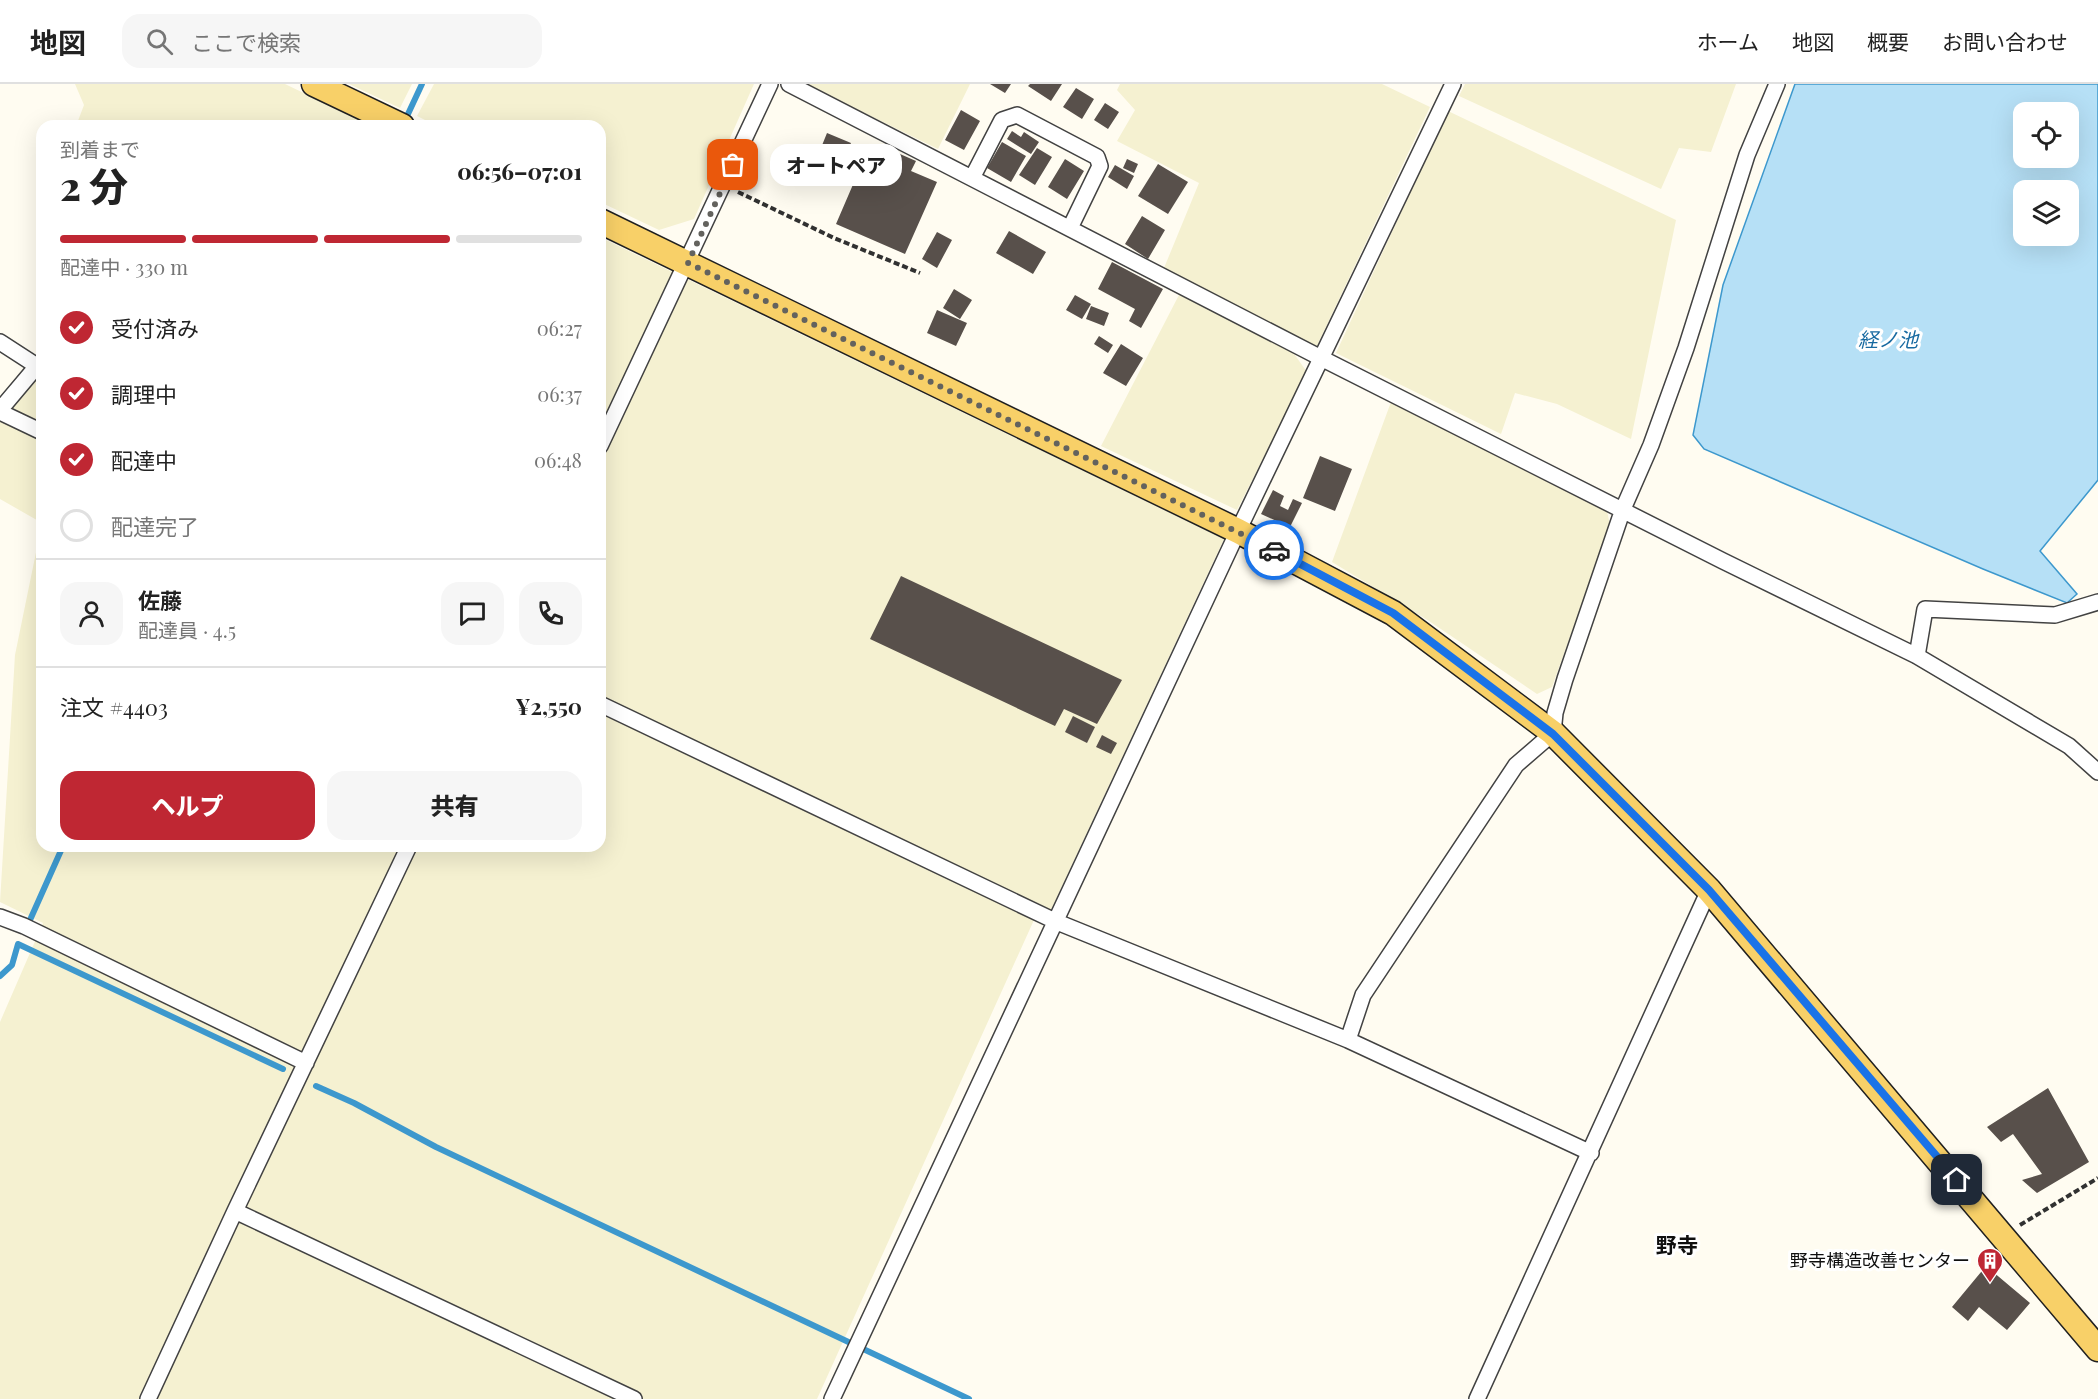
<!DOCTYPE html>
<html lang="ja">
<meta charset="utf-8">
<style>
body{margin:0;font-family:"Playfair Display","Noto Sans JP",serif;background:#f6f6f6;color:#222;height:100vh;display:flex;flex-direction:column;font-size:22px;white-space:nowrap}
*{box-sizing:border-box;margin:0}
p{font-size:20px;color:#767676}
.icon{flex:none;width:33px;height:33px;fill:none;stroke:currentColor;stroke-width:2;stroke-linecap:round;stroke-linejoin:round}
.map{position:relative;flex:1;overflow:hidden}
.side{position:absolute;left:36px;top:36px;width:570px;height:732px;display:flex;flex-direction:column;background:#fff;border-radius:18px;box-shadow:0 6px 24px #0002}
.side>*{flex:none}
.controls{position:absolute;left:2013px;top:18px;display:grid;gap:12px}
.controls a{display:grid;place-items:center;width:66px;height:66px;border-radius:12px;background:#fff;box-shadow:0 6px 24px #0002;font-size:30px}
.pin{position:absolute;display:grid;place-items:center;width:51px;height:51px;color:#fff;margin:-26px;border-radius:12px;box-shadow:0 3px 9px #0006}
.courier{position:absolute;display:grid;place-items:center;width:60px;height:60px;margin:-30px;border:4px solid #1a73e8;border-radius:50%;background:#fff;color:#222;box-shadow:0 2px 8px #0007}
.bubble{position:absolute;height:42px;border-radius:18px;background:#fff;box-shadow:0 6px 24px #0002;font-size:20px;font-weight:800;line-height:42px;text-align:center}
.head em{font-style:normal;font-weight:800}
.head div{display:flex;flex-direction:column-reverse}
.head{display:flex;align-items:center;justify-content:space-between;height:102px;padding:0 24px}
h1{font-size:39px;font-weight:800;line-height:45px}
.bar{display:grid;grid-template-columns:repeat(4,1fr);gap:9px 6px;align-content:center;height:72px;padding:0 24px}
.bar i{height:8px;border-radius:4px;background:#e0e0e0}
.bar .current{background:#bf2733}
.bar p{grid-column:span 4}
.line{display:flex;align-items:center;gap:15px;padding:0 24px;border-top:2px solid #e0e0e0}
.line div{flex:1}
.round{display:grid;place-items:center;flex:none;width:63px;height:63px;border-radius:18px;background:#f6f6f6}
ol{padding:0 24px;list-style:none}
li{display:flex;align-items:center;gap:18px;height:66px}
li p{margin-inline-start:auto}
li .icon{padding:6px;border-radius:50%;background:#bf2733;color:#fff;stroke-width:4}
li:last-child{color:#767676}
li i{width:33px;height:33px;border:3px solid #e0e0e0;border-radius:50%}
.button{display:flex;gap:12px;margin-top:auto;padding:12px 24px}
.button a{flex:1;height:69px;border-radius:18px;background:#bf2733;color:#fff;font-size:24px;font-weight:800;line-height:69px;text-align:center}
.button a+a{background:#f6f6f6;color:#222}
header{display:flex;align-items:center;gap:36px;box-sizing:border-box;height:84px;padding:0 30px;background:#fff;border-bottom:2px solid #e0e0e0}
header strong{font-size:28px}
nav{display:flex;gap:33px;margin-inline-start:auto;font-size:21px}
.search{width:420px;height:54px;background:#f6f6f6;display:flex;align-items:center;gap:15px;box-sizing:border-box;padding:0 21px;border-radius:18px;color:#767676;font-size:22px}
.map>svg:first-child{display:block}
.farmland{fill:#f5f1d1}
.water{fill:#b6e0f6;stroke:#3d98cd;stroke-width:1.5;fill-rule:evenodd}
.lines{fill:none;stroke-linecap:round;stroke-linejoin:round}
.stream{stroke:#3d98cd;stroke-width:6}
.building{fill:#58504b}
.minor-casing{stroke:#424242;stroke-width:18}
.primary-casing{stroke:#202020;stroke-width:27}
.path{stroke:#313131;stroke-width:4;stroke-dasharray:6 3;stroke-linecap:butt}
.minor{stroke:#fff;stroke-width:15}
.primary{stroke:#f8d068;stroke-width:24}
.done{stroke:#63625e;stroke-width:6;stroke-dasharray:0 10.8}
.route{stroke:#1a73e8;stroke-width:8}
.labels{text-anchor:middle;stroke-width:6;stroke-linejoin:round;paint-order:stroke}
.poi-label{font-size:18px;fill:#0f0f0f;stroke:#fff;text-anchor:end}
.water-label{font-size:20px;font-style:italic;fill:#186aa1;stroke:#fff}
.quarter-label{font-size:21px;font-weight:bold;fill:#0f0f0f;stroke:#fff}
</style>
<header>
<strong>地図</strong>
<div class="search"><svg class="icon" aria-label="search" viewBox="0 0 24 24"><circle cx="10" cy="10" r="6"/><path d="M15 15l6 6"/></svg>ここで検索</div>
<nav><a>ホーム</a><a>地図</a><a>概要</a><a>お問い合わせ</a></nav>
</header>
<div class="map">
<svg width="2098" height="1315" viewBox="0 0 2098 1315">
<rect width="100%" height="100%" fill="#fffcf1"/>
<path class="farmland" d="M75 0H285L372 42H76L84 21Z
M349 0H412L400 24Z
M434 0H754L694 135 659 146 600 118V42H437L417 32Z
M805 0H970L938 65Z
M1120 0H1382L1430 23 1316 264 1164 184 1199 99 1117 57 1135 26 1117 6Z
M1465 0H1736L1711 68 1679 64 1661 105 1459 12Z
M1448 27 1676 136 1631 355 1557 320 1515 309 1501 350 1336 269Z
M600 153 1224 455 1049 830 600 612Z
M1180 209 1292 267 1307 288 1237 426 1101 362Z
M42 286V342L11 327Z
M1391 318 1607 427 1610 441 1552 603 1537 610 1429 537 1332 478Z
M0 336 42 356V762H600V626L1034 836 817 1315H0V938L43 839 0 818 15 571 42 439 0 415Z"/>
<path class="water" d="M1795 0H2098V396L2040 467 2077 510 2067 519 1983 485 1704 365 1693 351 1723 201ZM2024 28H2068V74H2024ZM2024 106H2068V152H2024Z"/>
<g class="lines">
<path class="stream" d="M408 30 422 0
M30 836 63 762
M0 892 12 881 18 860 283 985
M316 1002 354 1019 436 1063 969 1315"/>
</g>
<path class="building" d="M990 0H1011L1005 9Z
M1030 0H1062L1051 17 1028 2Z
M1076 4 1094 15 1082 35 1063 23Z
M1105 19 1119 28 1108 45 1094 36Z
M961 26 980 37 964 66 945 56Z
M1012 47 1021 53 1024 48 1039 58 1031 70 1007 55Z
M827 49 851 59 834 100 810 91Z
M1002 58 1026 72 1011 98 987 84Z
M884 63 916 77 911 87 937 98 905 170 836 140 867 68 880 74Z
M1037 64 1052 73 1035 101 1019 91Z
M1065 75 1084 87 1067 115 1048 103Z
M1127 75 1138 80 1134 89 1123 84Z
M1158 80 1188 98 1168 130 1138 112Z
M1115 81 1134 92 1127 105 1108 93Z
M1142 132 1165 146 1148 175 1125 160Z
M1009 147 1046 168 1033 190 996 169Z
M937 148 952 156 937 184 922 175Z
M1112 178 1163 205 1141 244 1129 237 1135 225 1098 205Z
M954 205 972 216 960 235 943 224Z
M1075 211 1091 220 1082 235 1066 226Z
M1091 222 1109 229 1104 242 1086 235Z
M937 226 967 239 956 262 927 249Z
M1099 252 1113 261 1108 269 1094 260Z
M1121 260 1143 274 1126 302 1103 289Z
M1320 372 1352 385 1335 427 1303 414Z
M1273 406 1284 412 1280 422 1288 426 1293 415 1302 419 1290 443 1261 430Z
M901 492 1122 596 1097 640 1064 625 1055 642 870 555Z
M1073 632 1095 643 1087 659 1065 648Z
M1102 651 1117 659 1111 670 1096 663Z
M2048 1004 2089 1078 2037 1109 2022 1096 2042 1090 2013 1050 2001 1058 1987 1043Z
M1986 1182 2030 1219 2007 1246 1979 1223 1968 1237 1952 1223Z"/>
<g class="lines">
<defs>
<path id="minor" d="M789 0 1321 274 1723 477 1917 572 2069 662 2098 688
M972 94 1002 36 1017 31 1097 73 1100 82 1070 144
M0 258 37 282 0 326
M0 328 42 348
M600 362 770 0
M1917 572 1925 525 2055 531 2098 518
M600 620 1057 838 1348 956 1591 1069
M0 833 24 842 306 979
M1348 956 1363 911 1516 681 1553 649 1555 629 1565 595 1623 425 1651 361 1686 264 1747 71 1777 0
M235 1127 634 1315
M148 1315 235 1127 409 762
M832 1315 1238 447 1453 0
M1477 1315 1709 806"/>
<path id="primary" d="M314 0 402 42
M600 137 1238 447 1393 529 1553 649 1709 806 2098 1265"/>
</defs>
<use href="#minor" class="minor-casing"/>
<use href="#primary" class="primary-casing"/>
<path class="path" d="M738 108 834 154 920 189
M2020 1141 2098 1094"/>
<use href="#minor" class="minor"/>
<use href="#primary" class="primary"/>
</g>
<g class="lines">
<path class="done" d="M733 81 688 179 1274 466"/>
<path class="route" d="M1274 466 1393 529 1553 650 1709 806 1957 1096"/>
</g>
<defs>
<symbol id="building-pin" viewBox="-11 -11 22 30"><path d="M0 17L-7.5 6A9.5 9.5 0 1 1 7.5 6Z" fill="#bf2733" stroke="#fff"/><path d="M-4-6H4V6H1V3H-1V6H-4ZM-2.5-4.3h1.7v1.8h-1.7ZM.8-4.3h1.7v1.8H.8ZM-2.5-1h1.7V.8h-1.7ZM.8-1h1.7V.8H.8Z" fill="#fff"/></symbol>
</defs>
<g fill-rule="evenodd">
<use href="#building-pin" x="1975" y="1162" width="30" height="40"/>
</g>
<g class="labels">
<g class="poi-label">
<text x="1970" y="1183">野寺構造改善センター</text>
</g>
<g class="water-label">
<text x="1888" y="263">経ノ池</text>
</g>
<g class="quarter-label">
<text x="1677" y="1169">野寺</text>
</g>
</g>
</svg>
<div class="controls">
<a><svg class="icon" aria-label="locate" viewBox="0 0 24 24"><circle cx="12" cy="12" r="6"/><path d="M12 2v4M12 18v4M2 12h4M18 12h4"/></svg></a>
<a><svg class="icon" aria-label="layers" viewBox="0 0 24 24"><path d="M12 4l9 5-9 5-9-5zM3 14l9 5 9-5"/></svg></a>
</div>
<div class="pin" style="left:733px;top:81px;background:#ea580c"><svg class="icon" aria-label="bag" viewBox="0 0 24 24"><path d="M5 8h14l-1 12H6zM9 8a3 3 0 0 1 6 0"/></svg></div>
<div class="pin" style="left:1957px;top:1096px;background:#1f2937"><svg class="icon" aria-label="home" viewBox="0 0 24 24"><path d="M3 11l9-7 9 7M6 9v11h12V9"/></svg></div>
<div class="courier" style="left:1274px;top:466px"><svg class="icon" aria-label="car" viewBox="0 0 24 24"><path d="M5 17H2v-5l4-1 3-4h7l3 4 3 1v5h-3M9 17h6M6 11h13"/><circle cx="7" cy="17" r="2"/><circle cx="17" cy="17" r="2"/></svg></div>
<div class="bubble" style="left:770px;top:60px;width:132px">オートペア</div>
<section class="side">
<div class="head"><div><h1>2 分</h1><p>到着まで</p></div><em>06:56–07:01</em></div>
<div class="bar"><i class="current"></i><i class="current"></i><i class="current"></i><i></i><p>配達中 · 330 m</p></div>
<ol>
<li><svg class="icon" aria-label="check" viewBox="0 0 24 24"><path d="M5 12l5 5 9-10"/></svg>受付済み<p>06:27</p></li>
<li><svg class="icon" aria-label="check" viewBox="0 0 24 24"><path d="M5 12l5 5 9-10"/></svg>調理中<p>06:37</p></li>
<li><svg class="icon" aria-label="check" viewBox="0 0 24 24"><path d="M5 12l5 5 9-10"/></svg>配達中<p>06:48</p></li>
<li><i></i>配達完了</li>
</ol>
<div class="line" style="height:108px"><a class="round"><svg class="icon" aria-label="person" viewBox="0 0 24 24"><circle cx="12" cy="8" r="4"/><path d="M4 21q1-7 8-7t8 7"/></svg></a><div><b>佐藤</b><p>配達員 · 4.5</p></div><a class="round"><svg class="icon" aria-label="chat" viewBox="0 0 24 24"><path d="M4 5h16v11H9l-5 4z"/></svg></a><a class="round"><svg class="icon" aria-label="phone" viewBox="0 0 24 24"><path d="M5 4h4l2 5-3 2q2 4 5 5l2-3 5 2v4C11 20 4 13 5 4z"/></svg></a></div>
<div class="line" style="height:78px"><div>注文 #4403</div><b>¥2,550</b></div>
<div class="button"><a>ヘルプ</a><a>共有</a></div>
</section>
</div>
